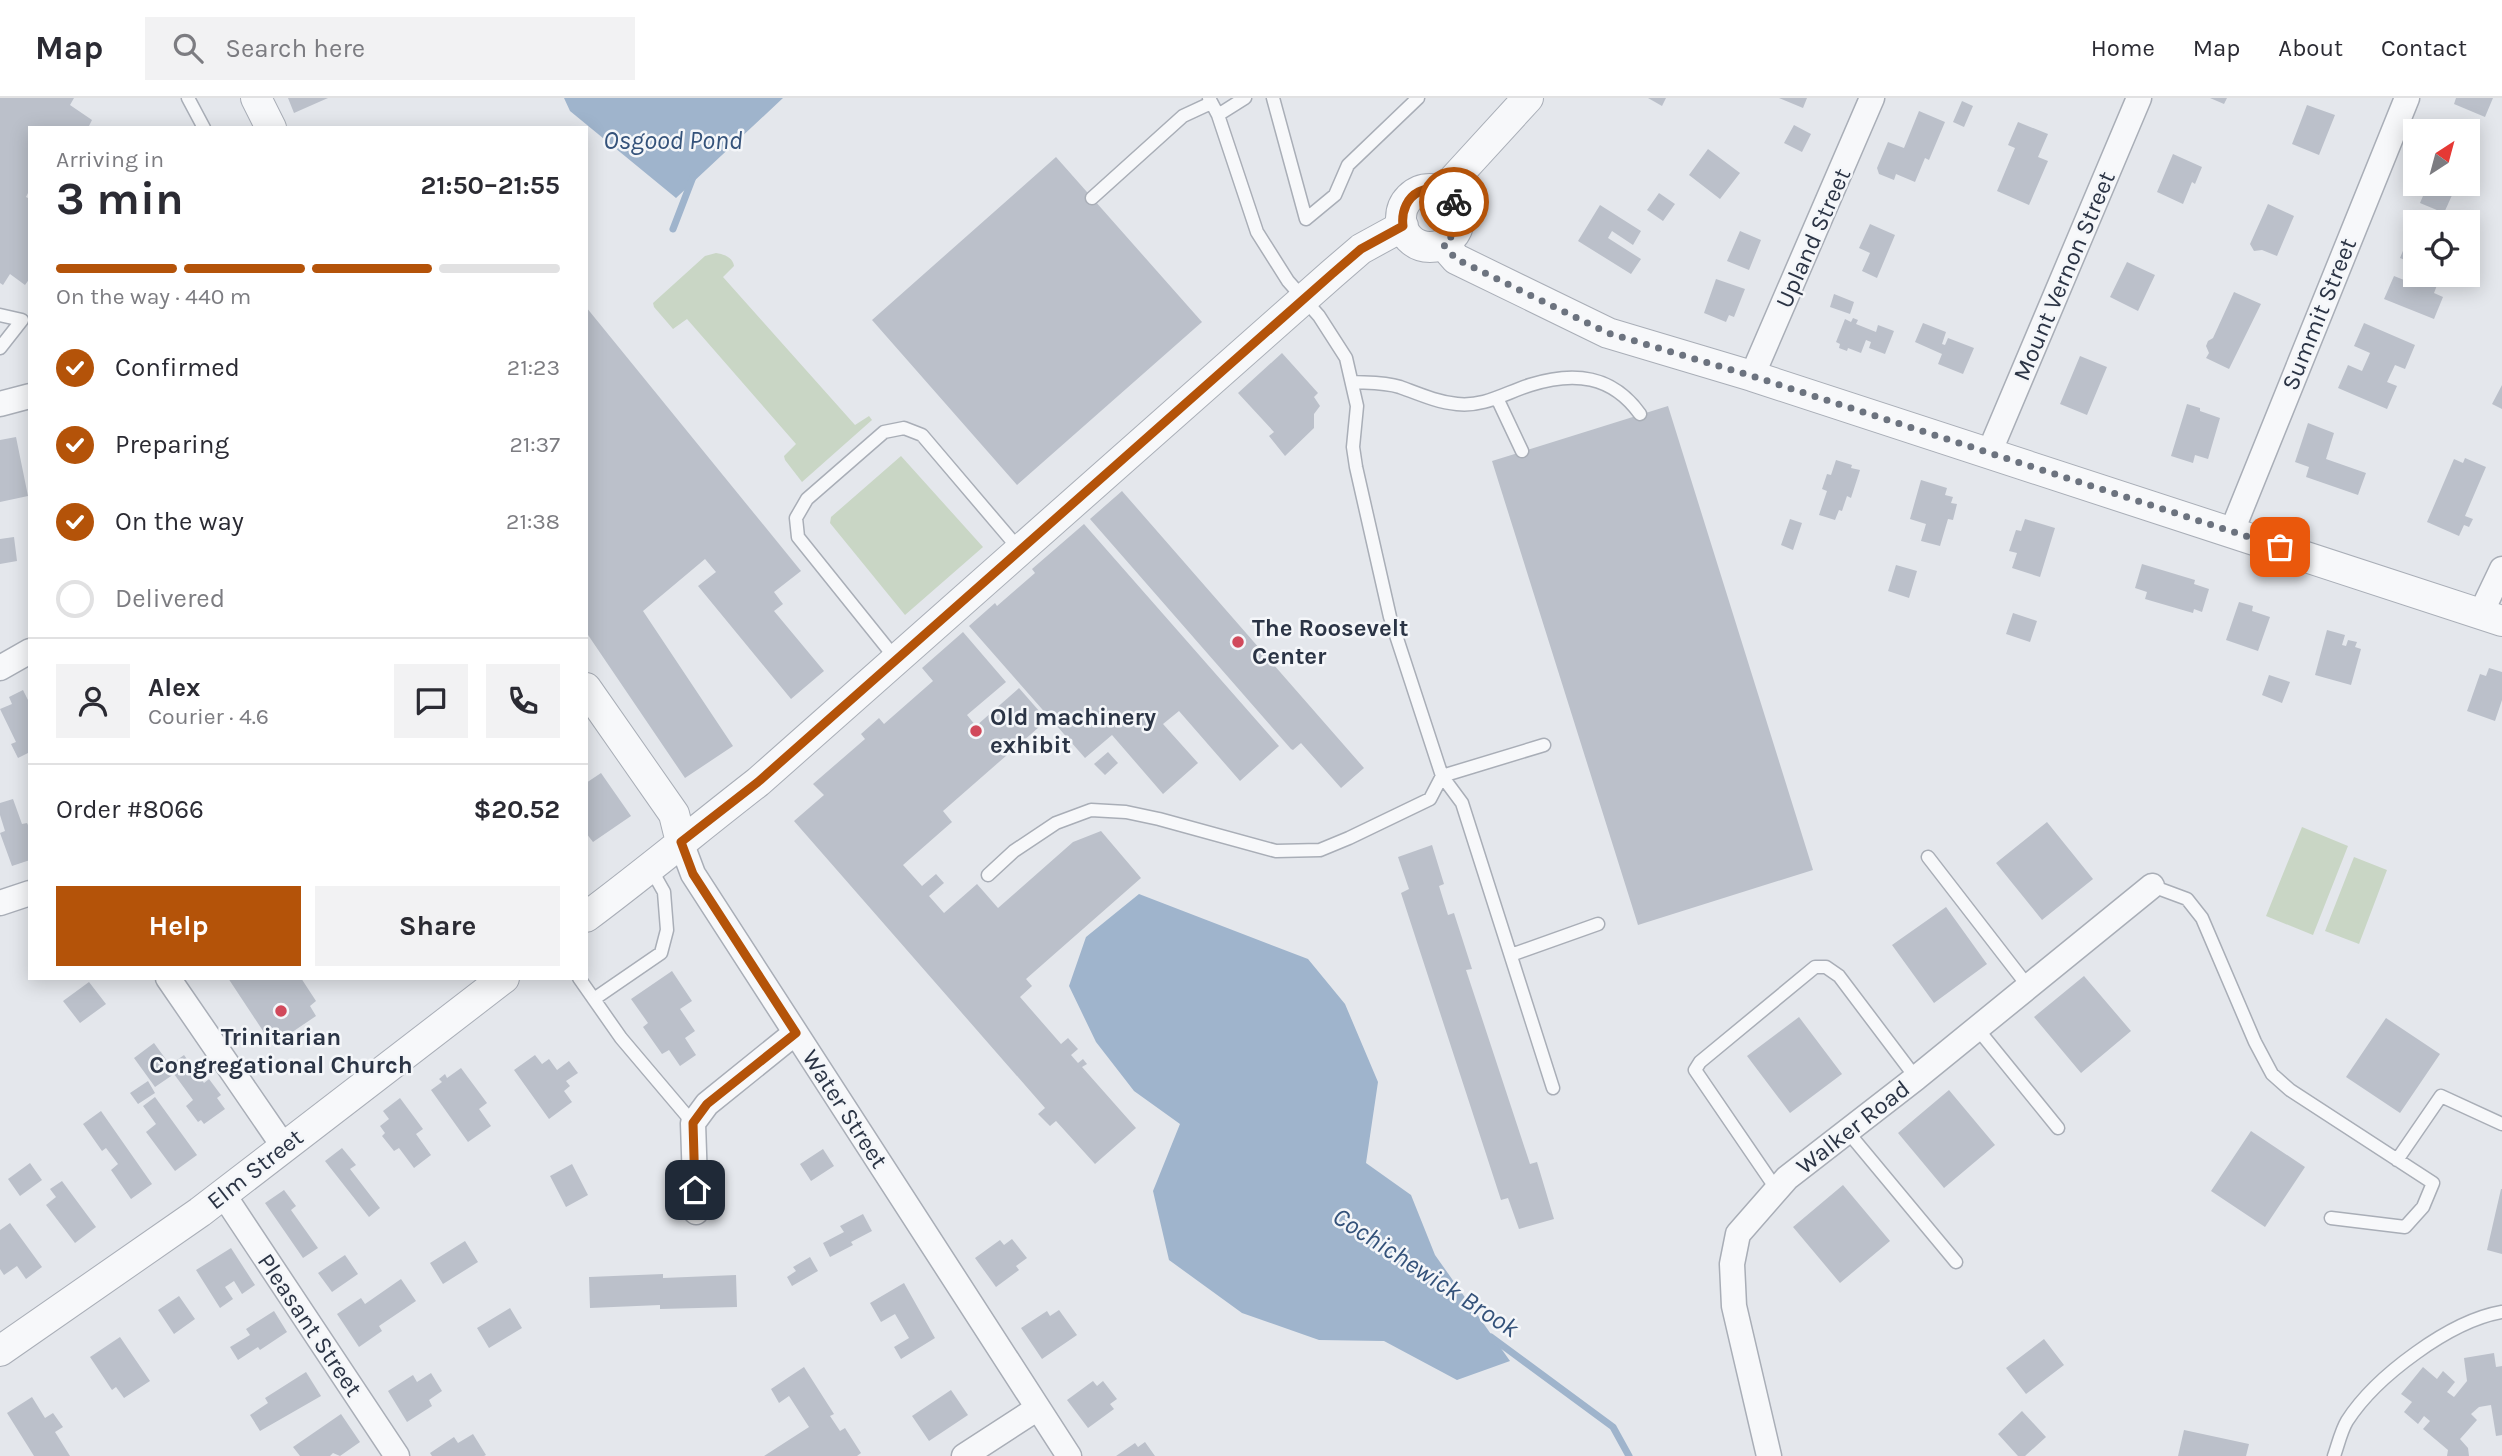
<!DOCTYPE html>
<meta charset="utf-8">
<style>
body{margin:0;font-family:Karla,sans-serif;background:#f2f2f3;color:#2b2b33;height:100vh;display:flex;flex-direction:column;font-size:26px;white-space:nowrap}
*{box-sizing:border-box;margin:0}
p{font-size:23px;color:#7c7c81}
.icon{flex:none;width:38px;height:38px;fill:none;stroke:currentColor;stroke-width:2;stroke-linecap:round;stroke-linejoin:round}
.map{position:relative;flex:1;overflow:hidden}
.drawer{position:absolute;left:28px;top:28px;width:560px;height:854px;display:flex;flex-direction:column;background:#fff;border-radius:0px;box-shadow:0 4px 18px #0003}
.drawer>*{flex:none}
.needle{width:46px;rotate:36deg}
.tools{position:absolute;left:2403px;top:21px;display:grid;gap:14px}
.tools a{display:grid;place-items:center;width:77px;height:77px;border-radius:0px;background:#fff;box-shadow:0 4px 18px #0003;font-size:35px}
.pin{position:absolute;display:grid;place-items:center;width:60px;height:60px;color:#fff;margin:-30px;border-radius:14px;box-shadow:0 4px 10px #0006}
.courier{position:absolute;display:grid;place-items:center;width:70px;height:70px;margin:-35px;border:5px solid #b45309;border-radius:50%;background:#fff;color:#222;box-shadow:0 2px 9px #0007}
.overview em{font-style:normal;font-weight:700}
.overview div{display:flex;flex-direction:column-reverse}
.overview{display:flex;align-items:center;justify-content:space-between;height:119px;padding:0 28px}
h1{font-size:46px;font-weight:700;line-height:52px}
.bar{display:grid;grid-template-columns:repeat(4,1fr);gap:10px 7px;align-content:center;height:84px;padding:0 28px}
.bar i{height:9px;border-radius:5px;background:#e1e1e2}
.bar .selected{background:#b45309}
.bar p{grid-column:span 4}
.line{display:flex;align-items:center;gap:18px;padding:0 28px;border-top:2px solid #e1e1e2}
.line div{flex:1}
.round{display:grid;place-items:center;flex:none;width:74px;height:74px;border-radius:0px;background:#f2f2f3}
ol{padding:0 28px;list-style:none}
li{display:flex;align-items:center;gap:21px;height:77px}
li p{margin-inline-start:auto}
li .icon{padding:7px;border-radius:50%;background:#b45309;color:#fff;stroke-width:4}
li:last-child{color:#7c7c81}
li i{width:38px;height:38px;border:4px solid #e1e1e2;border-radius:50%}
.cta{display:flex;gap:14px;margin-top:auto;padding:14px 28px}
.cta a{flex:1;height:80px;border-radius:0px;background:#b45309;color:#fff;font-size:28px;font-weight:700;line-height:80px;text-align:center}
.cta a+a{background:#f2f2f3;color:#2b2b33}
header{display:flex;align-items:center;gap:42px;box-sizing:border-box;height:98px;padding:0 35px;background:#fff;border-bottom:2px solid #e1e1e2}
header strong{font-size:33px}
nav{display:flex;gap:38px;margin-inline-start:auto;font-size:24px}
.search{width:490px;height:63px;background:#f2f2f3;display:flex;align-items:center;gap:18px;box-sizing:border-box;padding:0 24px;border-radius:0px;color:#7c7c81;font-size:26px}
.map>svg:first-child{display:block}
.green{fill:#c9d6c5}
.water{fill:#9fb4cc}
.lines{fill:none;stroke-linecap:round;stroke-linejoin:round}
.stream{stroke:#9fb4cc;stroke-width:7}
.building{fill:#bbc0ca}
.service-casing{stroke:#a9aeb7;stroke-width:15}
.minor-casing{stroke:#a9aeb7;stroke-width:27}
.tertiary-casing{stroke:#a9aeb7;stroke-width:32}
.service{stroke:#f7f8fa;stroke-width:12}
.minor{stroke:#f7f8fa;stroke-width:24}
.tertiary{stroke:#f7f8fa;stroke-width:30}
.done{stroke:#6c737f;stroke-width:7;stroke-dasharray:0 12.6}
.route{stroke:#b45309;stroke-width:9}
.poi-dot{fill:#d1495b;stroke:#f4f6f9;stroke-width:2.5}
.labels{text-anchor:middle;stroke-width:5;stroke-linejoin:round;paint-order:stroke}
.street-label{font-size:24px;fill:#2b3445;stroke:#f4f6f9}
.poi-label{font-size:24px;font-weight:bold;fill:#2b3445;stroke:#f4f6f9;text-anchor:start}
.water-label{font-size:26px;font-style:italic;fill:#34527a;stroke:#f4f6f9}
</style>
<header>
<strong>Map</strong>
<div class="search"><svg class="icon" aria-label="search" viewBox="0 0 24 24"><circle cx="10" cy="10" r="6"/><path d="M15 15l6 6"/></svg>Search here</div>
<nav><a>Home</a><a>Map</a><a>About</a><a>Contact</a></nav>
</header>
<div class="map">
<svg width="2502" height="1358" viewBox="0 0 2502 1358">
<rect width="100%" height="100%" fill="#e4e7ec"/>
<path class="green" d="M716 155C723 156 733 159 734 168L723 179 855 327 869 318 872 322 802 384 785 362 784 358 796 346 687 221 673 231 654 209 653 205 705 158Z
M901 358 983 449 905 517 830 425 831 419Z
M2302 729 2348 748 2313 837 2266 818Z
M2354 759 2387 772 2359 846 2325 833Z"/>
<path class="water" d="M564 0H783L676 100 570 13Z
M1139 796 1308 861 1345 906 1378 984 1366 1065 1411 1097 1435 1157 1510 1263 1457 1282 1384 1243 1319 1242 1242 1215 1169 1162 1153 1093 1180 1026 1134 993 1096 944 1069 888 1086 839Z"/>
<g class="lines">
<path class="stream" d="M673 131 693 79
M1491 1239 1613 1329 1629 1358"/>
</g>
<path class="building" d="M0 0H74L70 7 92 22 88 30H30V91L26 99 30 101V180L25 187 10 176 3 187 0 185Z
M288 0H328L294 15Z
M1648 0H1666L1662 8Z
M1779 0H1807L1803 10Z
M2210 0H2227L2224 6Z
M2456 0H2493L2485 19 2454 6Z
M1962 3 1973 8 1964 29 1953 24Z
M2307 7 2335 17 2319 57 2292 46Z
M1919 13 1945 24 1929 62 1925 60 1915 84 1896 76 1894 82 1879 76 1877 70 1888 44 1904 50Z
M2018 24 2048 36 2038 59 2048 63 2029 107 1997 93 2015 50 2008 47Z
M1794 27 1811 36 1802 54 1784 45Z
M1708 51 1740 75 1720 101 1689 77Z
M2173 56 2202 69 2195 86 2192 84 2183 106 2157 94Z
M1056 59 1202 224 1017 387 872 222Z
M2428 86H2457L2444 115 2420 105Z
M1659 95 1675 106 1663 123 1647 112Z
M2268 106 2294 118 2277 158 2262 152 2254 153 2250 146Z
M1600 107 1641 133 1633 147 1612 133 1608 140 1641 161 1631 176 1578 143Z
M1870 126 1895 137 1877 180 1862 173 1870 155 1859 150Z
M1740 133 1761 142 1749 172 1727 163Z
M2410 136 2415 138V166L2400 160Z
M2127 164 2155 177 2138 213 2110 199Z
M2415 169V177H2453L2451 181 2441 177 2434 195 2443 199 2434 221 2384 201 2394 178 2409 184Z
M1716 181 1745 191 1734 219 1729 217 1726 224 1704 215Z
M2234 194 2261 206 2229 271 2206 260 2209 255 2206 248 2208 243 2213 240Z
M1834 196 1854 204 1850 216 1830 209Z
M586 209 801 473 774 494 783 506 774 513 824 573 791 601 698 488 716 474 705 461 643 513 733 648 685 680 586 534Z
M1853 220 1858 222 1856 226 1876 234 1878 227 1894 233 1885 256 1869 250 1871 244 1866 242 1861 255 1848 250 1847 253 1839 250 1840 246 1836 244 1845 221 1851 224Z
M1923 225 1946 234 1942 246 1945 247 1948 240 1974 250 1963 276 1938 266 1942 256 1915 244Z
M2364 225 2415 247 2405 271 2395 267 2387 284 2397 288 2387 311 2338 290 2348 267 2362 273 2370 255 2354 248Z
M1282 255 1318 295 1314 299 1320 308 1314 316V330L1285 358 1269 338 1274 334 1238 295Z
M2080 258 2107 269 2087 317 2060 306Z
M2502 287V311L2492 306Z
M2187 306 2200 310V313L2220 320 2208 361 2195 357 2193 365 2171 358Z
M1668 308 1813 772 1638 827 1492 363Z
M2308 325 2334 335 2326 361 2366 375 2358 397 2306 379 2309 369 2295 364Z
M16 339 28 398 0 404V342Z
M2465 360 2486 369 2465 418 2473 421 2469 429 2464 427 2459 438 2427 424 2454 361 2463 365Z
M1836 362 1852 367 1851 370 1860 372 1851 400 1847 398 1842 413 1839 412 1835 422 1819 417 1827 393 1822 391 1827 376 1831 377Z
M1921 382 1947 390 1945 397 1953 399 1951 405 1957 406 1953 422 1948 421 1940 448 1921 443 1926 426 1910 421Z
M1122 393 1364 670 1341 690 1301 645 1293 652 1291 651 1090 421Z
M1790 421 1802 425 1793 452 1781 447Z
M2025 421 2055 430 2040 479 2012 470 2017 455 2009 453 2016 432 2021 433Z
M1084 426 1279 648 1240 683 1179 613 1163 626 1198 665 1163 696 1112 637 1085 660 969 528 995 505 997 508 1035 475 1032 471Z
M14 439 17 463 0 466V441Z
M2142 466 2195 482 2194 486 2209 491 2202 514 2194 511 2193 515 2145 501 2147 494 2135 490Z
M1896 467 1917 473 1909 500 1888 493Z
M2239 504 2253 508 2252 513 2270 519 2258 553 2226 542Z
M2013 515 2037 523 2030 544 2006 536Z
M2327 532 2345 537 2342 547 2346 548 2348 542 2357 544 2355 549 2361 551 2351 587 2315 577Z
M963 534 1006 584 967 617 976 628 1019 590 1047 622 943 713 952 724 903 767 922 788 936 776 944 785 929 798 944 815 977 786 998 810 1073 744 1101 733 1141 780 1026 881 1032 888 1020 899 1061 946 1068 940 1078 951 1071 957 1078 965 1083 961 1087 966 1082 969 1136 1030 1095 1066 1056 1023 1050 1028 1038 1016 1045 1010 794 723 824 697 813 686 865 641 861 636 879 620 884 626 933 583 922 570Z
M2489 570 2502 574V602L2495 623 2467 613 2480 576 2486 578Z
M2269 577 2290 584 2282 605 2262 597Z
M23 592 30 606V654L18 660 11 646 16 644 0 611 12 606 9 599Z
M1108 654 1118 665 1105 677 1094 666Z
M601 675 631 718 593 744 586 735V685Z
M13 701 22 726 27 725 30 731V762L12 768 0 735 5 733 0 717V705Z
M2047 724 2093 781 2042 822 1996 765Z
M1432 747 1444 786 1439 788 1448 817 1454 815 1472 871 1466 872 1468 878 1529 1063 1530 1066 1537 1064 1554 1121 1519 1131 1508 1100 1501 1102 1401 795 1409 791 1398 759Z
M1946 809 1987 866 1934 905 1892 847Z
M672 873 692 903 680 911 695 933 685 940 696 957 680 968 669 952 662 956 643 929 648 925 631 901Z
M2084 878 2131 933 2081 975 2034 919Z
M228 880H301L316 903 310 908 316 918 279 943 271 932 265 936Z
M89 884 106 906 80 925 63 903Z
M1799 919 1842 976 1790 1015 1747 958Z
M2386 920 2440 956 2400 1015 2346 979Z
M154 945 170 967 184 957 204 985 209 981 221 997 217 1000 225 1011 204 1026 201 1022 198 1024 186 1008 193 1002 174 976 155 989 134 960Z
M535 957 542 966 549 961 557 972 569 963 578 975 566 983 570 988 564 993 572 1004 549 1021 514 972Z
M461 970 487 1005 479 1011 491 1028 468 1044 431 992 442 984 439 981 445 976 447 980Z
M148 983 155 995 138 1006 130 995Z
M1949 992 1995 1047 1944 1090 1898 1035Z
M155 999 197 1057 175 1073 146 1034 156 1026 143 1008Z
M400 1000 423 1031 416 1036 431 1057 414 1070 399 1050 394 1053 382 1038 385 1035 380 1028 389 1021 383 1013Z
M101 1013 152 1086 131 1101 111 1072 118 1066 106 1050 102 1053 83 1026Z
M2251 1033 2305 1069 2265 1129 2211 1093Z
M342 1050 356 1067 350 1071 380 1110 369 1119 325 1063Z
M823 1051 834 1068 811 1083 800 1066Z
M30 1065 42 1082 20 1098 8 1081Z
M572 1066 588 1097 566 1109 550 1078Z
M62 1083 96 1129 75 1145 46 1107 56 1099 50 1091Z
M1843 1087 1890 1143 1840 1185 1793 1129Z
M2501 1091H2502V1156L2487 1152Z
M284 1092 296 1108 291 1112 318 1150 303 1160 265 1105Z
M863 1116 872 1133 851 1144 853 1147 830 1159 823 1145 844 1134 840 1128Z
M10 1125 42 1169 26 1181 17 1168 4 1177 0 1171V1132Z
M1012 1141 1027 1160 1016 1168 1019 1172 996 1189 975 1160 1000 1142 1004 1147Z
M465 1143 478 1164 443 1186 430 1165Z
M231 1150 255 1187 242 1196 234 1183 225 1189 233 1201 220 1210 196 1172Z
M345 1157 358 1176 332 1194 318 1175Z
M810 1159 818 1173 792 1188 787 1179 796 1173 793 1169Z
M663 1176V1180L736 1177 737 1209 660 1211V1207L590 1210 589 1179Z
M401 1181 416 1203 379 1228 382 1233 359 1249 337 1216 361 1200 365 1206Z
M904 1185 935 1240 901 1261 894 1249 909 1240 895 1216 881 1224 870 1205Z
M179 1198 195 1221 174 1236 158 1212Z
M510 1210 522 1230 489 1250 477 1230Z
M1059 1212 1077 1237 1042 1261 1021 1230 1047 1213 1050 1218Z
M274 1213 287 1234 260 1252 258 1249 238 1262 230 1249 250 1237 246 1231Z
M120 1239 150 1283 124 1300 116 1289 112 1292 90 1259Z
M2044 1241 2064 1267 2026 1296 2006 1270Z
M2494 1255 2496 1269 2502 1268V1337L2496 1338 2491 1307 2479 1309 2471 1316 2477 1322 2460 1341 2468 1350 2469 1358H2447L2448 1352 2423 1331 2430 1323 2424 1318 2418 1326 2404 1314 2412 1304 2401 1296 2423 1269 2437 1281 2443 1273 2455 1284 2447 1294 2454 1299 2467 1283 2464 1260Z
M804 1269 834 1316 830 1318 840 1333 845 1330 861 1355 857 1358H764L809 1329 789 1298 779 1305 771 1291Z
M306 1274 321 1298 260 1333 250 1317 268 1305 265 1300Z
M431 1275 442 1293 429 1302 432 1308 407 1324 388 1293 413 1277 417 1284Z
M1093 1283 1097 1288 1103 1283 1117 1301 1110 1306 1114 1311 1088 1330 1067 1302Z
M951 1292 968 1317 929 1343 912 1318Z
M32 1299 45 1320 53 1315 63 1329 55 1334 70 1358H34L7 1315Z
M2022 1313 2046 1339 2025 1358H2018L1998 1336Z
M341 1316 360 1344 340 1358 333 1355 330 1358H300L293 1349Z
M2184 1332 2249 1346 2246 1358H2178Z
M473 1336 486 1357 484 1358H432L430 1355 454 1339 458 1345Z
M1145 1344 1155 1358H1116L1135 1345 1138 1349Z"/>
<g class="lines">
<defs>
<path id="service" d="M188 0 204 30
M1209 0 1218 17 1257 134 1288 183 1319 218 1346 260 1357 308 1353 349 1356 369 1390 519 1442 678 1462 705 1553 990
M1273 0 1306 121 1335 97 1348 67 1418 0
M1218 17 1245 0
M1092 100 1183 18 1211 5
M0 217 22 222 0 250
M1352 284C1368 285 1384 284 1400 289 1419 296 1437 304 1457 306 1484 309 1505 295 1530 287 1574 273 1612 277 1640 316
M1497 300 1522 353
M896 561 798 439 796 420 807 401 884 334 904 330 922 337 1019 451
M1928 759 2027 887
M988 777 1014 753 1056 725 1091 712 1126 714 1159 721 1276 753 1320 752 1349 740 1430 701 1442 678 1544 647
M2152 788 2187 801 2202 820 2255 944 2272 976 2290 992 2433 1085 2423 1109 2405 1129 2331 1120
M1511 857 1598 826
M579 880 621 940 693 1025
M594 901 661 855 667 832 664 794 651 771
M1976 929 2058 1030
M1847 1033 1956 1164
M2397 1062 2441 998 2502 1026
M1777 1092 1695 972 1700 964 1815 869H1826L1839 878 1916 980
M2334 1358C2338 1347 2341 1333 2347 1323 2376 1278 2450 1223 2502 1214"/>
<path id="minor" d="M1752 278 1872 0
M0 306 30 298
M1989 355 2139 0
M2232 433 2407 0
M2481 515 2502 471
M0 570 30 553
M681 744 693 776 1069 1358
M0 805 30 795
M168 880 284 1049
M223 1096 397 1358
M696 1114 693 1025 707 1006 795 935
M964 1358 1038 1310
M1769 1358 1734 1208 1732 1166 1738 1136 1787 1080 1916 980 2152 788"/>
<path id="tertiary" d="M256 0 271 30
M1401 120a29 29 0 1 1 58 0a29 29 0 1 1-58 0Z
M1442 94 1528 0
M1443 146 1456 161 1608 235 1752 278 2502 523
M586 590 674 716 681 744
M586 819C645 775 700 729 758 684L1332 176 1361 151 1403 128
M0 1253 200 1114 504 880"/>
</defs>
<use href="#service" class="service-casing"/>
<use href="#minor" class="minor-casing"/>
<use href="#tertiary" class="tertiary-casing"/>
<use href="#service" class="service"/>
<use href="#minor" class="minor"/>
<use href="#tertiary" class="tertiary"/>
</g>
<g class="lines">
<path class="done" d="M1454 104C1463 121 1458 135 1443 146L1456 161 1608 235 1752 278 2280 449"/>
<path class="route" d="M695 1092 693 1025 707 1006 796 935 693 776 681 744 758 684 1332 176 1361 151 1403 128C1399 96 1432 77 1454 104"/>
</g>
<g class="poi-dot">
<circle cx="1238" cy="544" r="7"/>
<circle cx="976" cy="633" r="7"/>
<circle cx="281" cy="913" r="7"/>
</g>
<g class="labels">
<g class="street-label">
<text transform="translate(1813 140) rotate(-66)" y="8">Upland Street</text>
<text transform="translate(2064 178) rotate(-67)" y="8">Mount Vernon Street</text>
<text transform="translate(2319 216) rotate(-68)" y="8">Summit Street</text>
<text transform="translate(845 1011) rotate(57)" y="8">Water Street</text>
<text transform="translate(1853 1029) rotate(-38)" y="8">Walker Road</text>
<text transform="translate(255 1071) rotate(-38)" y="8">Elm Street</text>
<text transform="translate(310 1227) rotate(56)" y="8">Pleasant Street</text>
</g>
<g class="poi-label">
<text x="1252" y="538">The Roosevelt<tspan x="1252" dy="28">Center</tspan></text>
<text x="990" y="627">Old machinery<tspan x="990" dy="28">exhibit</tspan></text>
<text x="281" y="947" text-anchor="middle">Trinitarian<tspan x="281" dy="28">Congregational Church</tspan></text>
</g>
<g class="water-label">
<text x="673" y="51">Osgood Pond</text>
<text transform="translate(1426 1174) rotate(33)" y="9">Cochichewick Brook</text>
</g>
</g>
</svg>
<div class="tools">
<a><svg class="needle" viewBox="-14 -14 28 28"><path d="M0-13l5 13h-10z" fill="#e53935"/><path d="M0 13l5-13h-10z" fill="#7c7c81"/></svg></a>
<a><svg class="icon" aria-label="locate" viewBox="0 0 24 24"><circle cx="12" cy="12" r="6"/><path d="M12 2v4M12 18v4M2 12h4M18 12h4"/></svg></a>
</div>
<div class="pin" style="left:2280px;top:449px;background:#ea580c"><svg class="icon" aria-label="bag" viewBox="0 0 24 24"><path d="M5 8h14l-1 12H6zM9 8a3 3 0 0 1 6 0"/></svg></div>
<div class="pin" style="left:695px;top:1092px;background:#1f2937"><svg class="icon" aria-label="home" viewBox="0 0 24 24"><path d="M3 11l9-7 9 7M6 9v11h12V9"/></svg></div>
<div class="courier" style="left:1454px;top:104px"><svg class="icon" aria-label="bike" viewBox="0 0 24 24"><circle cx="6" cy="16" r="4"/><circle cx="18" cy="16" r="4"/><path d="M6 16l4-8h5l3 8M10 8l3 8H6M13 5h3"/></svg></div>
<section class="drawer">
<div class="overview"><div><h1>3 min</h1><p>Arriving in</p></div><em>21:50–21:55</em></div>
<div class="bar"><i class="selected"></i><i class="selected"></i><i class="selected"></i><i></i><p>On the way · 440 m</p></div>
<ol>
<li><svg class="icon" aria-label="check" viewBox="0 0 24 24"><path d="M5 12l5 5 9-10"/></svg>Confirmed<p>21:23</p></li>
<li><svg class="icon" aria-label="check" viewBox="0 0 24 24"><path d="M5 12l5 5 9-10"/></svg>Preparing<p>21:37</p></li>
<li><svg class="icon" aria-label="check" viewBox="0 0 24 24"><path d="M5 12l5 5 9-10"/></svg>On the way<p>21:38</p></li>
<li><i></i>Delivered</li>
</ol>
<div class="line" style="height:126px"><a class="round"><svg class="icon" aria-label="person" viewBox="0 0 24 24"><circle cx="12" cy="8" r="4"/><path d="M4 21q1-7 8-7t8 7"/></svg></a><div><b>Alex</b><p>Courier · 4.6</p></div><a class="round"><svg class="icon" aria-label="chat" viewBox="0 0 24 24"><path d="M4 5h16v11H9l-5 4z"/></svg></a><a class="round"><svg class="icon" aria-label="phone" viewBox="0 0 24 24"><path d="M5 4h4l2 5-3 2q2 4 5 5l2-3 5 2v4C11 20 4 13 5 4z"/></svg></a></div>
<div class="line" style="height:91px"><div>Order #8066</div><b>$20.52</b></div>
<div class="cta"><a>Help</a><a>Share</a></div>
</section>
</div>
